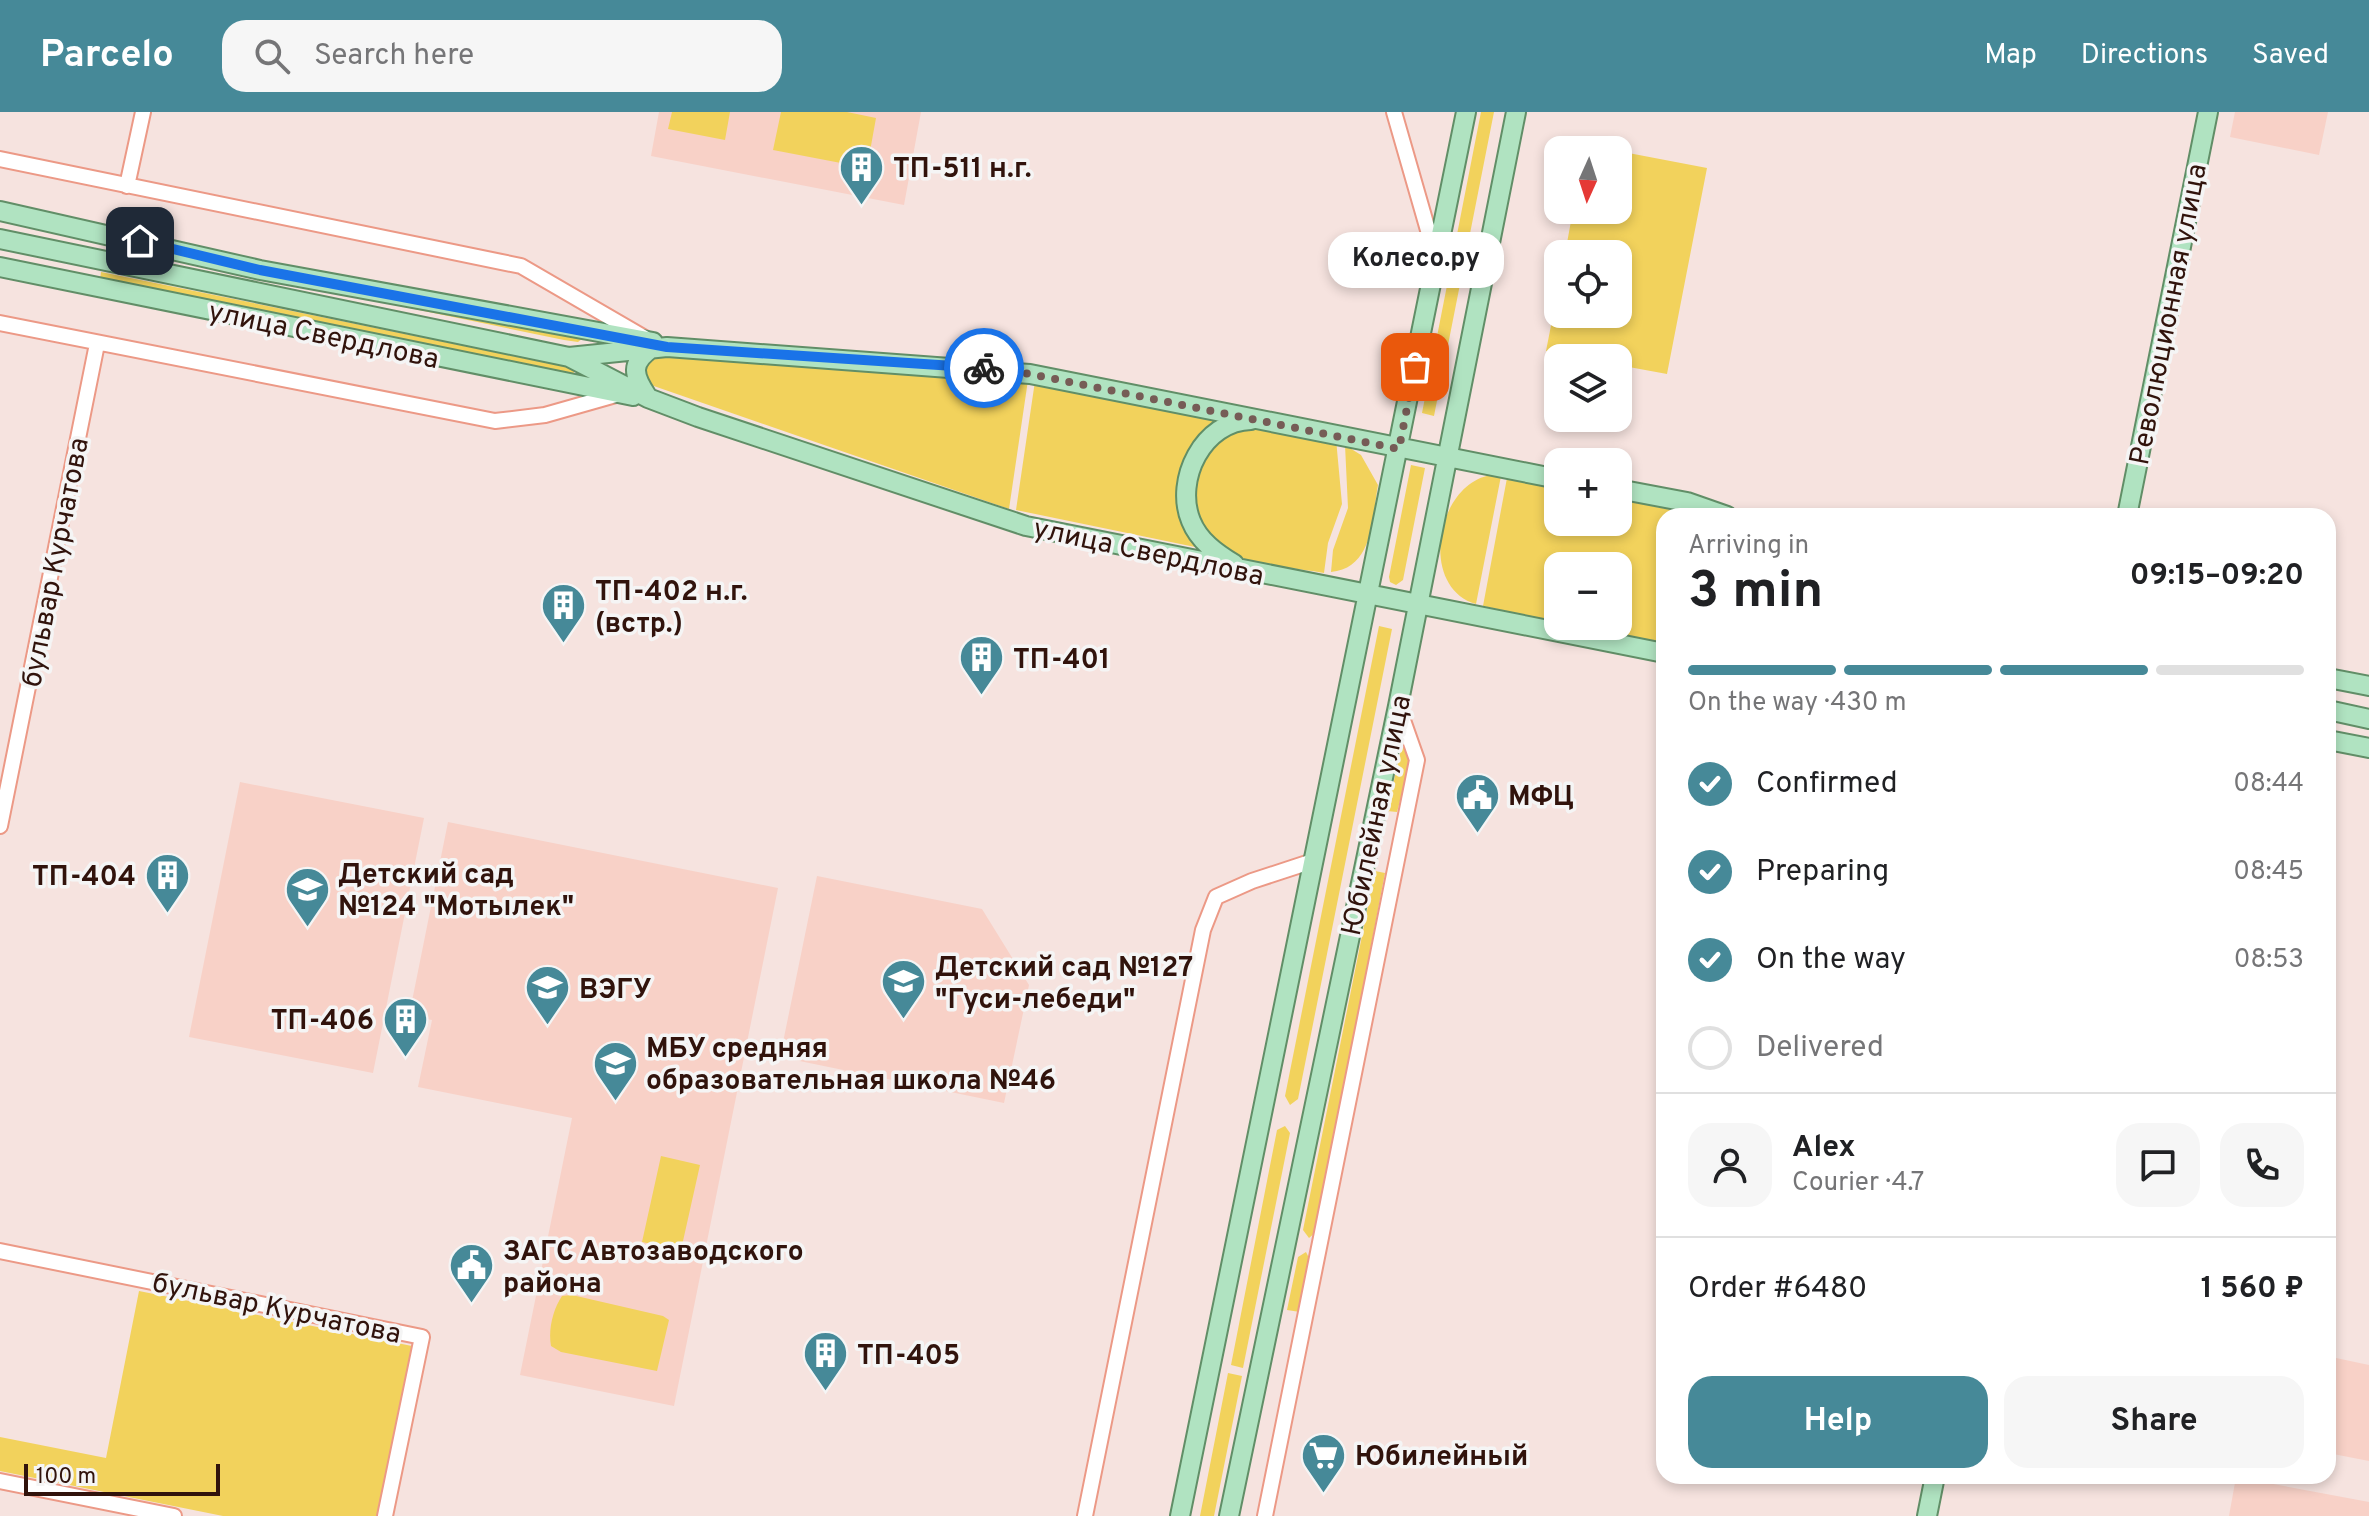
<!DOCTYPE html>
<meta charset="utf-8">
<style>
body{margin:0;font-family:Overpass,sans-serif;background:#f6f6f6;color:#202124;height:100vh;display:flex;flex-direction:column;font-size:30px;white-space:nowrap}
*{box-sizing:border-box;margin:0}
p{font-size:26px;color:#757577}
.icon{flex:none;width:44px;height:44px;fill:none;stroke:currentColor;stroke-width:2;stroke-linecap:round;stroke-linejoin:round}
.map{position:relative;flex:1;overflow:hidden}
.sheet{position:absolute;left:1656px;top:396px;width:680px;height:976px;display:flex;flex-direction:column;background:#fff;border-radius:24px;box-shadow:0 4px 12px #0003}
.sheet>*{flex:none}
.needle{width:52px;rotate:183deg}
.fabs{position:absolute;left:1544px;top:24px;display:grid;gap:16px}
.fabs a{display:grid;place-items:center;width:88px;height:88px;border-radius:16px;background:#fff;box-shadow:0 4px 12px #0003;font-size:40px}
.scale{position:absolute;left:24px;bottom:20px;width:196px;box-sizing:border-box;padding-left:8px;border:4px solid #31130c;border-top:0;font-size:22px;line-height:28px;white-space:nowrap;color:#31130c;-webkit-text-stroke:6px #f5f5f5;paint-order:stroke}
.pin{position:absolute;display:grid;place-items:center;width:68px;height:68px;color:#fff;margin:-34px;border-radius:16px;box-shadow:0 4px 12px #0006}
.courier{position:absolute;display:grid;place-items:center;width:80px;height:80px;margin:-40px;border:6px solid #1a73e8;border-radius:50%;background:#fff;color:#222;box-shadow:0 2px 10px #0007}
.bubble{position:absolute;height:56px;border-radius:24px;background:#fff;box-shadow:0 4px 12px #0003;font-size:26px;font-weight:700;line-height:56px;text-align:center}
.headline em{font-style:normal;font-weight:700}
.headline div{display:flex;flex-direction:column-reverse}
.headline{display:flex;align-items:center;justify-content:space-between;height:136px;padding:0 32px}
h1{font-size:52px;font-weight:700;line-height:60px}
.bar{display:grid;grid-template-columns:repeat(4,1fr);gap:12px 8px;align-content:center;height:96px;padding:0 32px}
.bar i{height:10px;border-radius:6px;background:#e0e0e0}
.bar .active{background:#468998}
.bar p{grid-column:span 4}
.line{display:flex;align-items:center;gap:20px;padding:0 32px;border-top:2px solid #e0e0e0}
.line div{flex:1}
.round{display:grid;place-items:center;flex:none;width:84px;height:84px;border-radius:24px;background:#f6f6f6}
ol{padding:0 32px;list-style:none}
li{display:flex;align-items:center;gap:24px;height:88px}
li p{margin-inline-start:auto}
li .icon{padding:8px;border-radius:50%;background:#468998;color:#fff;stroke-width:4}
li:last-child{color:#757577}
li i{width:44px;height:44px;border:4px solid #e0e0e0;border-radius:50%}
.primary-button{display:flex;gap:16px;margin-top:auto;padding:16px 32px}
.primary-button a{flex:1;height:92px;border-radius:24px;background:#468998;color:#fff;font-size:32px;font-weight:700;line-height:92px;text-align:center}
.primary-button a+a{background:#f6f6f6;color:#202124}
header{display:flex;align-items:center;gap:48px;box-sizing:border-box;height:112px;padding:0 40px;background:#468998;color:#fff}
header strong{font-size:38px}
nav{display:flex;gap:44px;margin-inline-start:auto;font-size:28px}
.search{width:560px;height:72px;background:#f6f6f6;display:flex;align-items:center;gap:20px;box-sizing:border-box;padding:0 28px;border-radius:24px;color:#757577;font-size:30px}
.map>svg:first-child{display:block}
.built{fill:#f8d1c7}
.green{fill:#f2d25c}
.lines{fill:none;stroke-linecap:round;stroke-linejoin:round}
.minor-casing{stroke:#ec9986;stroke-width:18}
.major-casing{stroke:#618e67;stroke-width:22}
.minor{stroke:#fff;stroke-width:14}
.major{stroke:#b0e3c1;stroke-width:18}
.done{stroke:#765c56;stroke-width:8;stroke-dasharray:0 14.4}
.route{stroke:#1a73e8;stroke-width:10}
.labels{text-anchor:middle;stroke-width:7;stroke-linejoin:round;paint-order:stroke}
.poi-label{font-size:28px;font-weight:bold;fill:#31130c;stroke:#f5f5f5;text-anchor:start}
.street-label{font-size:28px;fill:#31130c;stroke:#f5f5f5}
</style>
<header>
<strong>Parcelo</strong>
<div class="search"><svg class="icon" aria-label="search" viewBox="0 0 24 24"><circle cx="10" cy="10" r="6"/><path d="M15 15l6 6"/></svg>Search here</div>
<nav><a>Map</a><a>Directions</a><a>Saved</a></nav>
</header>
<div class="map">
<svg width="2369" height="1404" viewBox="0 0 2369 1404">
<rect width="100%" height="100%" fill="#f6e3df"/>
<path class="built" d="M659 0H921L904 93 651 44Z
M2235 0H2328L2319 43 2230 25Z
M240 670 424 706 373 961 189 925Z
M448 710 778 776 674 1294 520 1263 572 1006 418 975 432 908 409 904Z
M817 764 982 797 1029 873 1004 991 780 945Z
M2336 1246 2369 1253V1349L2328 1341V1287Z
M2236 1365 2369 1390V1404H2229Z"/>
<path class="green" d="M672 0H730L725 28 668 17Z
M781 0H847L876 6 867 56 773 38Z
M1481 0H1494L1434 304 1422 301Z
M1618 39 1707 56 1667 262 1618 253V246H1584L1546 239 1558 178V202H1618V142H1565L1573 98H1618Z
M110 127 583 226 578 230 564 228 108 134Z
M101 160 572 256 575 259 572 263 100 168Z
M654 242 1028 268 1009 397 648 272 640 252Z
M1035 269 1225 305C1177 342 1162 381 1195 435L1016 398Z
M1252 313 1336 327 1342 392 1328 431 1324 461C1298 456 1248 453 1227 439 1172 403 1195 329 1252 313Z
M1345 333 1361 343 1378 373C1372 405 1374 456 1331 460L1333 438 1348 396Z
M1411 353 1425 356 1403 468 1396 473 1390 470 1389 465Z
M1491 363 1501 364 1476 492C1418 475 1436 372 1491 363Z
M1507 366 1558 376V410H1618V387L1701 404H1664V531L1580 514H1618V454H1558V510L1483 494Z
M1379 514 1392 517 1298 987 1290 993 1285 984Z
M1403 629 1411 648 1397 700 1387 699Z
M1375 759 1385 761 1316 1120 1309 1126 1303 1118Z
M1285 1014 1290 1021 1243 1256 1231 1253 1277 1018Z
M661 1044 700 1053 681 1138 642 1130Z
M1306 1140 1310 1148 1300 1200 1287 1198 1298 1145Z
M139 1179 412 1234 378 1404H223L0 1359V1325L106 1346Z
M572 1183 663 1204 669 1208 657 1259 561 1240 551 1234C548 1218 553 1197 562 1184Z
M1228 1261 1242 1264 1214 1404H1200Z"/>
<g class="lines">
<defs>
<path id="minor" d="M1394 0 1436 146
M0 47 521 154 645 226
M127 74 143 0
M0 211 495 309 545 303 619 282
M0 714 97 232
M0 1139 422 1225 385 1404
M0 1369 174 1404
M1085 1404 1203 818 1216 785 1252 769 1313 749
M1265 1404 1417 648 1398 594"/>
<path id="major" d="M0 99 260 158 653 230
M0 127 569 245 648 286 698 305 1026 414 1664 541
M0 155 633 284
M569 245 667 235 1030 262 1558 367
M647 284C633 263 630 251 652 236
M1618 377 1687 390 1727 404
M2127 404 2208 0
M1234 452C1216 441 1199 429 1191 409 1174 368 1203 309 1251 308
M2328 566 2369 574
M2328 598 2369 607
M2328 628 2369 636
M1180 1404 1466 0
M1229 1404 1398 594 1516 0
M1927 1404 1935 1364"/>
</defs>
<use href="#minor" class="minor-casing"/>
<use href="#major" class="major-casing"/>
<use href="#minor" class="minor"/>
<use href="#major" class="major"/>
</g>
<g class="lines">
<path class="done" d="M984 256 1030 262 1399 337 1415 255"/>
<path class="route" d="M140 129 260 158 667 235 984 256"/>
</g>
<defs>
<symbol id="building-pin" viewBox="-11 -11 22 30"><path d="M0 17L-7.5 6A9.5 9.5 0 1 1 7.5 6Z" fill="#468998" stroke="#f5f5f5"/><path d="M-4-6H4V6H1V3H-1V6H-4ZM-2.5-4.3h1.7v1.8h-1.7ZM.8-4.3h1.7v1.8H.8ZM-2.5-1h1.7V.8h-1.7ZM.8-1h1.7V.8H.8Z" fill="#fff"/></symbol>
<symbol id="civic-pin" viewBox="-11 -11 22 30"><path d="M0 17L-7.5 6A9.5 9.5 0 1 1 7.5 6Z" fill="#468998" stroke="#f5f5f5"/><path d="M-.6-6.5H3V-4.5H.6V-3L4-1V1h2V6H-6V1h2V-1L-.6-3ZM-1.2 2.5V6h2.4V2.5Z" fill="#fff"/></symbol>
<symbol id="school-pin" viewBox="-11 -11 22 30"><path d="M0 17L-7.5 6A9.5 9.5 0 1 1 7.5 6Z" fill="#468998" stroke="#f5f5f5"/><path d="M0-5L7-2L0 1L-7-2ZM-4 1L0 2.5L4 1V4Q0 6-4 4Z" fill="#fff"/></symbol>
<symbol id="university-pin" viewBox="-11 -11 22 30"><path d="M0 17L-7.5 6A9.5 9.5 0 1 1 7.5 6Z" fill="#468998" stroke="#f5f5f5"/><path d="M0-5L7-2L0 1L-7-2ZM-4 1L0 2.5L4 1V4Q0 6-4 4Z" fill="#fff"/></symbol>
<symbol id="supermarket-pin" viewBox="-11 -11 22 30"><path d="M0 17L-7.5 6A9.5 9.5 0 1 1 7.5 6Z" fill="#468998" stroke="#f5f5f5"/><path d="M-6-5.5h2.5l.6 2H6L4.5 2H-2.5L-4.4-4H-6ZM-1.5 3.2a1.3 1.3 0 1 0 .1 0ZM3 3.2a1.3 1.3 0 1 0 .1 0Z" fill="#fff"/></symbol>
</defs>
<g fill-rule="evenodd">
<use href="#building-pin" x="836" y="30" width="51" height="69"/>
<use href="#building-pin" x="538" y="468" width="51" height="69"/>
<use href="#building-pin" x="956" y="520" width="51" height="69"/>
<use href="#civic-pin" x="1452" y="658" width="51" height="69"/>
<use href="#building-pin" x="142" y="738" width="51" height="69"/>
<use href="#school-pin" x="282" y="752" width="51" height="69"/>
<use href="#school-pin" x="878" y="844" width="51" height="69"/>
<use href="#university-pin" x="522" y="850" width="51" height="69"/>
<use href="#building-pin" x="380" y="882" width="51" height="69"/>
<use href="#school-pin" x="590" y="926" width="51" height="69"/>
<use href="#civic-pin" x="446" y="1128" width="51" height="69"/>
<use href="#building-pin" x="800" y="1216" width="51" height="69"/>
<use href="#supermarket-pin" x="1298" y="1318" width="51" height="69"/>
</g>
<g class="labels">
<g class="poi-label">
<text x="893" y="65">ТП-511 н.г.</text>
<text x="595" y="488">ТП-402 н.г.<tspan x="595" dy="32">(встр.)</tspan></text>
<text x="1013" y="556">ТП-401</text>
<text x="1508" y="693">МФЦ</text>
<text x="338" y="771">Детский сад<tspan x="338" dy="32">№124 "Мотылек"</tspan></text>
<text x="136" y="773" text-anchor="end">ТП-404</text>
<text x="935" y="864">Детский сад №127<tspan x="935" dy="32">"Гуси-лебеди"</tspan></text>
<text x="579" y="886">ВЭГУ</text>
<text x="374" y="917" text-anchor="end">ТП-406</text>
<text x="646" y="945">МБУ средняя<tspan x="646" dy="32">образовательная школа №46</tspan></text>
<text x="503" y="1148">ЗАГС Автозаводского<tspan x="503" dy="32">района</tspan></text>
<text x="857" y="1252">ТП-405</text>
<text x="1355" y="1353">Юбилейный</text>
</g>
<g class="street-label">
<text transform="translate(2167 202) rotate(-79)" y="10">Революционная улица</text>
<text transform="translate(324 222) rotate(12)" y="10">улица Свердлова</text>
<text transform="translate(1149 439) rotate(12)" y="10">улица Свердлова</text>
<text transform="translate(54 450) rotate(-79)" y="10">бульвар Курчатова</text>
<text transform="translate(1375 703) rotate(-78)" y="10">Юбилейная улица</text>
<text transform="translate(277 1195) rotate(12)" y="10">бульвар Курчатова</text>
</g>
</g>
</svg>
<div class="fabs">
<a><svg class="needle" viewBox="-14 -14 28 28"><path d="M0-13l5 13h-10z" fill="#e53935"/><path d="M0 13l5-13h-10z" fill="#757577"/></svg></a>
<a><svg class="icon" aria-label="locate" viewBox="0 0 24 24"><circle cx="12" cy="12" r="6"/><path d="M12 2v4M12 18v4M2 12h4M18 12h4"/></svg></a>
<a><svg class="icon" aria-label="layers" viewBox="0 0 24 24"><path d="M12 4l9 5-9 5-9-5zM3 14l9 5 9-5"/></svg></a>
<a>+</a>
<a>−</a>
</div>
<div class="scale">100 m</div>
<div class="pin" style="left:1415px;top:255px;background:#ea580c"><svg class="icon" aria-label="bag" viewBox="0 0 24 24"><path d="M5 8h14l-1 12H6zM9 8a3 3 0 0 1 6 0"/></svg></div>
<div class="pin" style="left:140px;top:129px;background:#1f2937"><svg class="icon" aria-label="home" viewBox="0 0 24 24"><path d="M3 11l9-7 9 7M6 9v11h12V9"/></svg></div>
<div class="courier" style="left:984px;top:256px"><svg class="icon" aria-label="bike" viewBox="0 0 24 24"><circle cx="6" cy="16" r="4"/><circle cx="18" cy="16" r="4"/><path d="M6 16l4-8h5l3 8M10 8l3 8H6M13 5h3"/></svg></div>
<div class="bubble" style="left:1328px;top:120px;width:176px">Колесо.ру</div>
<section class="sheet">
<div class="headline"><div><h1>3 min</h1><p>Arriving in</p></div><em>09:15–09:20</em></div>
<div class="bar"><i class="active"></i><i class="active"></i><i class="active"></i><i></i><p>On the way · 430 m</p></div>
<ol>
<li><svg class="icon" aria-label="check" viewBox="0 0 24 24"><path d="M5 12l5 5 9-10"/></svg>Confirmed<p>08:44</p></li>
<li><svg class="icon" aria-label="check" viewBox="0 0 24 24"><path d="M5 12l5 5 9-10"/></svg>Preparing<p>08:45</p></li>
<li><svg class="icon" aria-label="check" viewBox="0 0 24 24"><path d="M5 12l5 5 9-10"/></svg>On the way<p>08:53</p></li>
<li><i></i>Delivered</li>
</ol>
<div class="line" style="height:144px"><a class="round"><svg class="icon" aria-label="person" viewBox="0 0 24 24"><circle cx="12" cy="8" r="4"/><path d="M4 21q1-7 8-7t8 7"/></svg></a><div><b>Alex</b><p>Courier · 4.7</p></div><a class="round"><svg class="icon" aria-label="chat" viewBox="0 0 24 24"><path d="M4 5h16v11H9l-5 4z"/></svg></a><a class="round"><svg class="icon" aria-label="phone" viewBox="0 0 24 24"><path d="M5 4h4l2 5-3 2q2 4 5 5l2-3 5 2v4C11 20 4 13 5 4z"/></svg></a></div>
<div class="line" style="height:104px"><div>Order #6480</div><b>1 560 ₽</b></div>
<div class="primary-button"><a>Help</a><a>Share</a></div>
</section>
</div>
